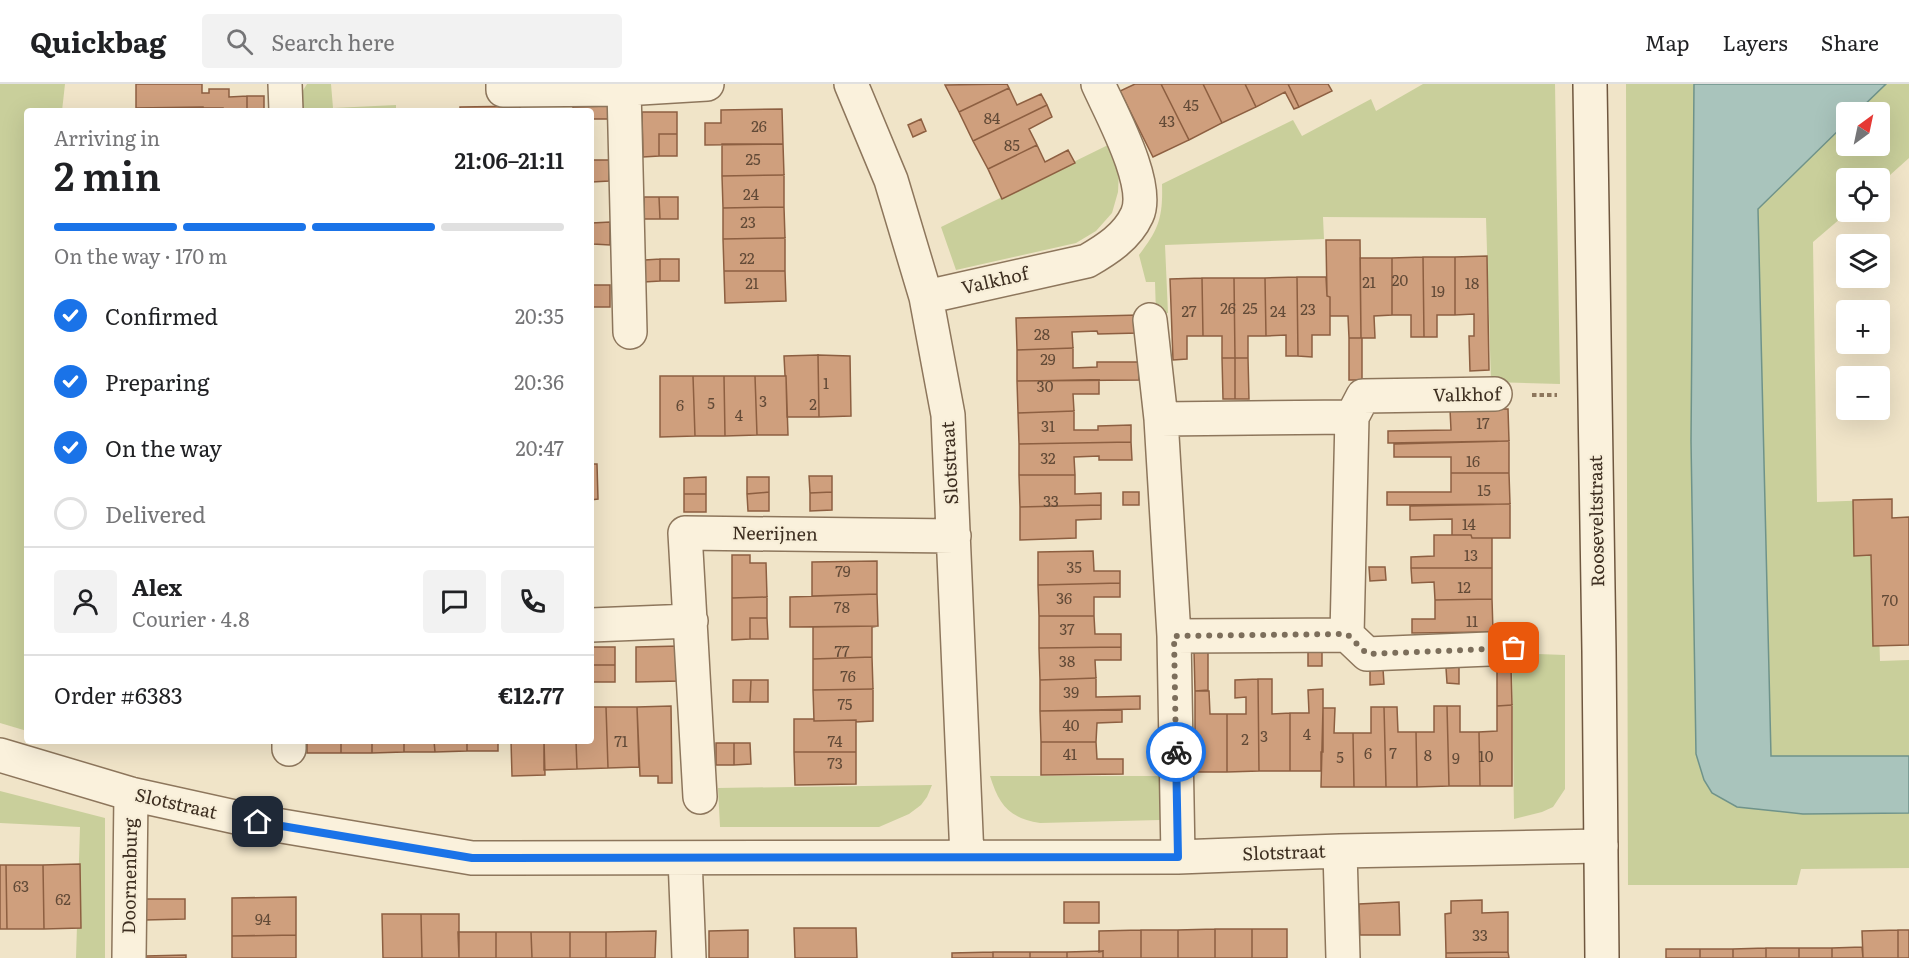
<!DOCTYPE html>
<meta charset="utf-8">
<style>
body{margin:0;font-family:Literata,serif;background:#f2f2f2;color:#202124;height:100vh;display:flex;flex-direction:column;font-size:22px;white-space:nowrap}
*{box-sizing:border-box;margin:0}
p{font-size:20px;color:#757577}
.icon{flex:none;width:33px;height:33px;fill:none;stroke:currentColor;stroke-width:2;stroke-linecap:round;stroke-linejoin:round}
.map{position:relative;flex:1;overflow:hidden}
.side{position:absolute;left:24px;top:24px;width:570px;height:636px;display:flex;flex-direction:column;background:#fff;border-radius:6px;box-shadow:0 6px 24px #0002}
.side>*{flex:none}
.needle{width:39px;rotate:33deg}
.tools{position:absolute;left:1836px;top:18px;display:grid;gap:12px}
.tools a{display:grid;place-items:center;width:54px;height:54px;border-radius:6px;background:#fff;box-shadow:0 6px 24px #0002;font-size:30px}
.pin{position:absolute;display:grid;place-items:center;width:51px;height:51px;color:#fff;margin:-26px;border-radius:12px;box-shadow:0 3px 9px #0006}
.courier{position:absolute;display:grid;place-items:center;width:60px;height:60px;margin:-30px;border:4px solid #1a73e8;border-radius:50%;background:#fff;color:#222;box-shadow:0 2px 8px #0007}
.headline em{font-style:normal;font-weight:600}
.headline div{display:flex;flex-direction:column-reverse}
.headline{display:flex;align-items:center;justify-content:space-between;height:102px;padding:0 30px}
h1{font-size:39px;font-weight:600;line-height:45px}
.bar{display:grid;grid-template-columns:repeat(4,1fr);gap:9px 6px;align-content:center;height:72px;padding:0 30px}
.bar i{height:8px;border-radius:4px;background:#e0e0e0}
.bar .selected{background:#1a73e8}
.bar p{grid-column:span 4}
.line{display:flex;align-items:center;gap:15px;padding:0 30px;border-top:2px solid #e0e0e0}
.line div{flex:1}
.round{display:grid;place-items:center;flex:none;width:63px;height:63px;border-radius:6px;background:#f2f2f2}
ol{padding:0 30px;list-style:none}
li{display:flex;align-items:center;gap:18px;height:66px}
li p{margin-inline-start:auto}
li .icon{padding:6px;border-radius:50%;background:#1a73e8;color:#fff;stroke-width:4}
li:last-child{color:#757577}
li i{width:33px;height:33px;border:3px solid #e0e0e0;border-radius:50%}
header{display:flex;align-items:center;gap:36px;box-sizing:border-box;height:84px;padding:0 30px;background:#fff;border-bottom:2px solid #e0e0e0}
header strong{font-size:28px}
nav{display:flex;gap:33px;margin-inline-start:auto;font-size:21px}
.search{width:420px;height:54px;background:#f2f2f2;display:flex;align-items:center;gap:15px;box-sizing:border-box;padding:0 21px;border-radius:6px;color:#757577;font-size:22px}
.map>svg:first-child{display:block}
.green{fill:#c9cf9b}
.water{fill:#a9c4bc;stroke:#6f938a;stroke-width:1.5}
.building{fill:#cf9f7d;stroke:#8d5f41;stroke-width:1.5}
.lines{fill:none;stroke-linecap:round;stroke-linejoin:round}
.street-casing{stroke:#8d765c;stroke-width:36}
.secondary-casing{stroke:#6f573f;stroke-width:36}
.path{stroke:#8d765c;stroke-width:4;stroke-dasharray:4.5 3;stroke-linecap:butt}
.street{stroke:#faf1dc;stroke-width:33}
.secondary{stroke:#faf1dc;stroke-width:33}
.done{stroke:#7c6e5b;stroke-width:6;stroke-dasharray:0 10.8}
.route{stroke:#1a73e8;stroke-width:8}
.labels{text-anchor:middle;stroke-width:4.5;stroke-linejoin:round;paint-order:stroke}
.number-label{font-size:15px;fill:#624a37}
.street-label{font-size:18px;fill:#3d2e20;stroke:#f7eed8}
</style>
<header>
<strong>Quickbag</strong>
<div class="search"><svg class="icon" aria-label="search" viewBox="0 0 24 24"><circle cx="10" cy="10" r="6"/><path d="M15 15l6 6"/></svg>Search here</div>
<nav><a>Map</a><a>Layers</a><a>Share</a></nav>
</header>
<div class="map">
<svg width="1909" height="874" viewBox="0 0 1909 874">
<rect width="100%" height="100%" fill="#f0e4c8"/>
<path class="green" d="M0 0H65L62 27H27V647L0 639Z
M307 0H331L333 24 396 21V27H302V8Z
M1423 0H1555L1560 300 1491 298 1486 134 1323 133 1324 155 1165 161 1168 229 1156 230 1155 198H1146L1139 171C1159 145 1163 133 1162 100L1293 36 1302 52 1371 15 1376 27Z
M1626 0H1694L1691 357 1696 670 1704 696 1803 730 1909 729V784L1801 785 1797 801H1628Z
M1886 0H1909V74L1880 100V94H1846V128H1848L1813 158 1817 418 1875 416 1880 577 1909 576V672H1771L1758 125 1846 39V62H1880V28H1857Z
M1108 61 1119 87 1118 108 1112 129 1096 147 1076 159 956 186 941 143Z
M1512 569 1565 571V705L1553 723 1542 728 1514 735Z
M990 692H1159L1160 736 1040 739C1009 734 999 721 990 692Z
M932 701 927 713 921 721 909 730 879 743H720L718 704Z
M0 707 105 734V874H76L80 743 0 739Z"/>
<path class="water" d="M1694 0H1886L1857 28H1846V39L1758 125 1771 672H1909V729L1803 730 1737 723 1712 709 1704 696 1696 670 1691 357Z"/>
<path class="building" d="M136 0H202V9H209V5H229V13L247 12V27H223V24H136Z
M1007 0 1009 4 959 28 945 1Z
M1135 0H1161L1189 56 1153 73 1120 7Z
M1161 0H1203L1222 39 1189 56Z
M1203 0H1245L1256 23 1222 39Z
M1245 0H1288L1299 23 1294 25 1285 8 1256 23Z
M1288 0H1328L1332 7 1299 23Z
M1009 4 1017 21 1041 10 1047 21 973 57 959 28Z
M247 12H264V27H247Z
M1047 21 1052 33 1029 45 1037 61 988 85 973 57Z
M520 22V27H460V23Z
M608 22 609 35H591V27H573V23Z
M203 23V27H136V24Z
M782 25 783 60 705 61V39H721V26Z
M642 28H677V50H659V72L643 73Z
M921 35 926 47 913 53 908 41Z
M659 50H677V72H659Z
M722 60H783L784 91 722 92Z
M1037 61 1045 78 1068 66 1075 79 1002 115 988 85Z
M591 76H609V97L592 98Z
M784 91V123L723 124 722 92Z
M644 113H659L660 135H644Z
M659 113H678V135H660Z
M784 123 785 154 723 155V124Z
M610 138V161L593 160 592 139Z
M785 154V187H724L723 155Z
M1326 156H1360L1361 254H1349L1348 232H1330V213L1327 212Z
M1487 172 1489 286 1470 287 1469 252H1474V230L1455 231V173Z
M1423 173H1455V231H1437V253H1424Z
M1423 173 1424 253H1411V231H1392V174Z
M1360 174H1392V231L1374 232 1375 254H1361Z
M660 175H679V197H660Z
M660 175V197L644 198 645 176Z
M724 187H785L786 217 725 219Z
M1297 193 1298 272H1286V251L1266 252 1265 194Z
M1297 193H1326L1327 212 1330 213V251H1312V273L1298 272Z
M1202 194H1234L1235 274H1222V252H1203Z
M1202 194 1203 252H1187V275L1173 276 1170 195Z
M1234 194H1265L1266 252H1248V274H1235Z
M593 201H610V223H593Z
M1139 231V249L1098 250 1097 247 1072 248 1073 264 1017 266 1016 234Z
M1349 254H1362V296H1349Z
M1073 264V284L1097 283V278H1139V296L1017 297V266Z
M818 271 850 272 851 332 819 333Z
M818 271 819 333H787L786 292 785 291 784 272Z
M1222 274H1235V315H1223Z
M1235 274H1248L1249 315H1235Z
M660 292H693L695 352 660 353Z
M693 292H724L725 352H695Z
M724 292H755L757 351 725 352Z
M755 292H786L788 351H757Z
M1099 296V310H1073L1074 327 1018 329 1017 297Z
M1450 325H1508L1509 357 1388 359V347L1451 346Z
M1074 327V346H1098V342L1131 341V358L1019 360 1018 329Z
M1509 357V389H1451V373H1394V360Z
M1131 358 1132 376H1099V372L1074 373 1075 391H1019V360Z
M591 380H597L598 415 591 416Z
M1451 389H1509L1510 420 1387 421V408H1451Z
M1019 391H1075V410L1101 409V421L1020 423Z
M809 392H832V408L810 409Z
M706 393V410H684V394Z
M747 393H769V408L747 410Z
M769 408V427H748L747 410Z
M832 408V426L810 427V409Z
M1123 408H1139V421H1123Z
M684 410H706V428H684Z
M1892 415V434L1909 433V561L1873 562 1871 471 1854 472 1853 416Z
M1510 420V454H1472L1471 451H1452V435L1410 436V422Z
M1101 421V435L1076 436V454L1020 456V423Z
M1434 451H1471L1472 454H1492V484H1411V473L1434 472Z
M1093 467 1094 487H1120V499L1038 501V468Z
M732 471H750V479H766L767 513 732 514Z
M877 477V510L812 512V478Z
M1369 483H1385L1386 496 1370 497Z
M1411 484H1492V515L1435 516 1434 498 1412 499Z
M1120 499V513H1094V532H1039L1038 501Z
M877 510 878 542 790 543V513Z
M767 513V534H750V555L732 556V514Z
M1492 515 1493 548 1412 549V535H1435V516Z
M1039 532H1094L1095 550H1121V563L1039 564Z
M750 534H767L768 555H750Z
M878 542 872 543V573L813 575V543Z
M680 562V597L636 598V563Z
M593 563H615V581H593Z
M1121 563V576H1095L1096 594 1040 596 1039 564Z
M1322 565V582H1308V566Z
M1194 567H1208V606L1195 607Z
M872 573 873 605 813 606V575Z
M593 581H615V598H593Z
M1459 583V600L1447 599 1446 584Z
M1497 583H1511L1512 621 1497 622Z
M1370 585H1383L1384 600 1370 601Z
M1096 594V613L1140 612V625L1040 627V596Z
M1258 595H1272V630L1290 629V687H1259Z
M1258 595 1259 687 1227 688V630H1246V613L1235 614V596Z
M733 596H751L750 618H733Z
M751 596H768V618H750Z
M873 605V637L856 638V636L814 637 813 606Z
M1323 605V668H1321V687H1290V629H1309L1308 606Z
M1195 607H1209L1210 630H1227V688H1195Z
M1512 621V702H1480L1479 648 1497 647V622Z
M671 622 672 699H658V692H640L637 623Z
M1434 622H1447L1449 702 1417 703 1416 648H1434Z
M1447 622H1460V648H1479L1480 702H1449Z
M591 623H606L608 684 577 685 576 657H591Z
M606 623H637L639 683 608 684Z
M1371 623H1384L1386 703H1354L1353 649H1371Z
M1384 623H1397L1398 648H1416L1417 703H1386Z
M1323 624H1335L1334 649H1353L1354 703H1321Z
M1122 626V638L1097 639 1096 658H1041L1040 627Z
M794 635H814V637L856 636V668H794Z
M307 657H341V669H307Z
M341 657H372V669H341Z
M372 657H404V668L372 669Z
M404 657H434L435 668H404Z
M434 657H467V667L435 668Z
M467 657H498V667H467Z
M511 657H544L545 691 512 692Z
M544 657H576L577 685 544 686Z
M1041 658H1096L1097 675H1123V690L1041 691Z
M716 659H734V681H716Z
M734 659H750L751 680 734 681Z
M794 668H856V700L795 701Z
M80 780 81 844 44 845 43 781Z
M0 781H6L7 845H0Z
M6 781H43L44 845H7Z
M296 813V851L232 852V814Z
M145 815H185V835L145 836Z
M1482 816V829L1508 828V868L1446 869 1445 830 1451 829V817Z
M1064 818H1099V839H1064Z
M1399 818 1400 851H1360L1359 820Z
M382 830H421L422 874H383Z
M421 830H459V874H422Z
M794 844H856L857 874H795Z
M1215 845H1252V874H1215Z
M1215 845V874H1178V846Z
M1252 845H1287V874H1252Z
M748 846V874H709V847Z
M1141 846H1178V874H1141Z
M1141 846V874H1103V867L1099 868V847Z
M1898 846H1909V874H1898Z
M1898 846V874H1863L1862 847Z
M656 847 655 874H606V848Z
M458 848H496V874H459Z
M496 848H531L532 874H496Z
M531 848H570V874H532Z
M570 848H606V874H570Z
M296 851V874H232V852Z
M1862 863 1863 874H1832V864Z
M1766 864V874H1733V865Z
M1766 864H1799V874H1766Z
M1799 864H1832V874H1799Z
M1666 865H1700V874H1666Z
M1700 865H1733V874H1700Z
M1103 867V874H1067V868Z
M993 868H1030V874H993Z
M993 868V874H952V869Z
M1030 868H1067V874H1030Z
M1508 868 1509 874H1446V869Z
M186 871V874H146V872Z"/>
<g class="lines">
<defs>
<path id="street" d="M285 0 286 27
M503 0V6L624 5 707 0
M851 0 891 96 926 213 948 331 967 773
M624 5 630 248
M926 213 1087 177C1106 166 1127 153 1137 131 1151 101 1111 29 1098 0
M1150 236 1161 335 1174 552 1178 773
M1161 335 1352 333
M591 541 691 537
M1347 551 1352 333 1363 312 1495 310
M1174 552 1347 551 1367 570 1514 564
M289 665V657
M0 671 131 710 258 738 472 774 1178 773 1340 767 1601 762
M700 713 685 449 954 452
M1340 767 1343 874
M685 774 689 874
M129 874 131 710"/>
<path id="secondary" d="M1590 0 1599 567 1602 874"/>
</defs>
<use href="#street" class="street-casing"/>
<use href="#secondary" class="secondary-casing"/>
<path class="path" d="M1532 311H1557"/>
<use href="#street" class="street"/>
<use href="#secondary" class="secondary"/>
</g>
<g class="lines">
<path class="done" d="M1176 668 1174 552 1347 550 1367 570 1514 564"/>
<path class="route" d="M258 738 472 774 1178 773 1176 668"/>
</g>
<g class="labels">
<g class="number-label">
<text x="1191" y="27">45</text>
<text x="992" y="40">84</text>
<text x="1167" y="43">43</text>
<text x="759" y="48">26</text>
<text x="1012" y="67">85</text>
<text x="753" y="81">25</text>
<text x="751" y="116">24</text>
<text x="748" y="144">23</text>
<text x="747" y="180">22</text>
<text x="1400" y="202">20</text>
<text x="1369" y="204">21</text>
<text x="752" y="205">21</text>
<text x="1472" y="205">18</text>
<text x="1438" y="213">19</text>
<text x="1228" y="230">26</text>
<text x="1250" y="230">25</text>
<text x="1308" y="231">23</text>
<text x="1189" y="233">27</text>
<text x="1278" y="233">24</text>
<text x="1042" y="256">28</text>
<text x="1048" y="281">29</text>
<text x="826" y="305">1</text>
<text x="1045" y="308">30</text>
<text x="763" y="323">3</text>
<text x="711" y="325">5</text>
<text x="813" y="326">2</text>
<text x="680" y="327">6</text>
<text x="739" y="337">4</text>
<text x="1483" y="345">17</text>
<text x="1048" y="348">31</text>
<text x="1048" y="380">32</text>
<text x="1473" y="383">16</text>
<text x="1484" y="412">15</text>
<text x="1051" y="423">33</text>
<text x="1469" y="446">14</text>
<text x="1471" y="477">13</text>
<text x="1074" y="489">35</text>
<text x="843" y="493">79</text>
<text x="1464" y="509">12</text>
<text x="1064" y="520">36</text>
<text x="1890" y="522">70</text>
<text x="842" y="529">78</text>
<text x="1472" y="543">11</text>
<text x="1067" y="551">37</text>
<text x="842" y="573">77</text>
<text x="1067" y="583">38</text>
<text x="848" y="598">76</text>
<text x="1071" y="614">39</text>
<text x="845" y="626">75</text>
<text x="1071" y="647">40</text>
<text x="1307" y="656">4</text>
<text x="1264" y="658">3</text>
<text x="1245" y="661">2</text>
<text x="621" y="663">71</text>
<text x="835" y="663">74</text>
<text x="1368" y="675">6</text>
<text x="1393" y="675">7</text>
<text x="1070" y="676">41</text>
<text x="1428" y="677">8</text>
<text x="1486" y="678">10</text>
<text x="1340" y="679">5</text>
<text x="1456" y="680">9</text>
<text x="835" y="685">73</text>
<text x="21" y="808">63</text>
<text x="63" y="821">62</text>
<text x="263" y="841">94</text>
<text x="1480" y="857">33</text>
</g>
<g class="street-label">
<text transform="translate(995 197) rotate(-13)" y="6">Valkhof</text>
<text transform="translate(1467 311) rotate(-1)" y="6">Valkhof</text>
<text transform="translate(950 379) rotate(-93)" y="6">Slotstraat</text>
<text transform="translate(1597 437) rotate(-91)" y="6">Rooseveltstraat</text>
<text transform="translate(775 450) rotate(1)" y="6">Neerijnen</text>
<text transform="translate(176 720) rotate(13)" y="6">Slotstraat</text>
<text transform="translate(1284 769) rotate(-2)" y="6">Slotstraat</text>
<text transform="translate(130 792) rotate(-89)" y="6">Doornenburg</text>
</g>
</g>
</svg>
<div class="tools">
<a><svg class="needle" viewBox="-14 -14 28 28"><path d="M0-13l5 13h-10z" fill="#e53935"/><path d="M0 13l5-13h-10z" fill="#757577"/></svg></a>
<a><svg class="icon" aria-label="locate" viewBox="0 0 24 24"><circle cx="12" cy="12" r="6"/><path d="M12 2v4M12 18v4M2 12h4M18 12h4"/></svg></a>
<a><svg class="icon" aria-label="layers" viewBox="0 0 24 24"><path d="M12 4l9 5-9 5-9-5zM3 14l9 5 9-5"/></svg></a>
<a>+</a>
<a>−</a>
</div>
<div class="pin" style="left:1514px;top:564px;background:#ea580c"><svg class="icon" aria-label="bag" viewBox="0 0 24 24"><path d="M5 8h14l-1 12H6zM9 8a3 3 0 0 1 6 0"/></svg></div>
<div class="pin" style="left:258px;top:738px;background:#1f2937"><svg class="icon" aria-label="home" viewBox="0 0 24 24"><path d="M3 11l9-7 9 7M6 9v11h12V9"/></svg></div>
<div class="courier" style="left:1176px;top:668px"><svg class="icon" aria-label="bike" viewBox="0 0 24 24"><circle cx="6" cy="16" r="4"/><circle cx="18" cy="16" r="4"/><path d="M6 16l4-8h5l3 8M10 8l3 8H6M13 5h3"/></svg></div>
<section class="side">
<div class="headline"><div><h1>2 min</h1><p>Arriving in</p></div><em>21:06–21:11</em></div>
<div class="bar"><i class="selected"></i><i class="selected"></i><i class="selected"></i><i></i><p>On the way · 170 m</p></div>
<ol>
<li><svg class="icon" aria-label="check" viewBox="0 0 24 24"><path d="M5 12l5 5 9-10"/></svg>Confirmed<p>20:35</p></li>
<li><svg class="icon" aria-label="check" viewBox="0 0 24 24"><path d="M5 12l5 5 9-10"/></svg>Preparing<p>20:36</p></li>
<li><svg class="icon" aria-label="check" viewBox="0 0 24 24"><path d="M5 12l5 5 9-10"/></svg>On the way<p>20:47</p></li>
<li><i></i>Delivered</li>
</ol>
<div class="line" style="height:108px"><a class="round"><svg class="icon" aria-label="person" viewBox="0 0 24 24"><circle cx="12" cy="8" r="4"/><path d="M4 21q1-7 8-7t8 7"/></svg></a><div><b>Alex</b><p>Courier · 4.8</p></div><a class="round"><svg class="icon" aria-label="chat" viewBox="0 0 24 24"><path d="M4 5h16v11H9l-5 4z"/></svg></a><a class="round"><svg class="icon" aria-label="phone" viewBox="0 0 24 24"><path d="M5 4h4l2 5-3 2q2 4 5 5l2-3 5 2v4C11 20 4 13 5 4z"/></svg></a></div>
<div class="line" style="height:78px"><div>Order #6383</div><b>€12.77</b></div>
</section>
</div>
